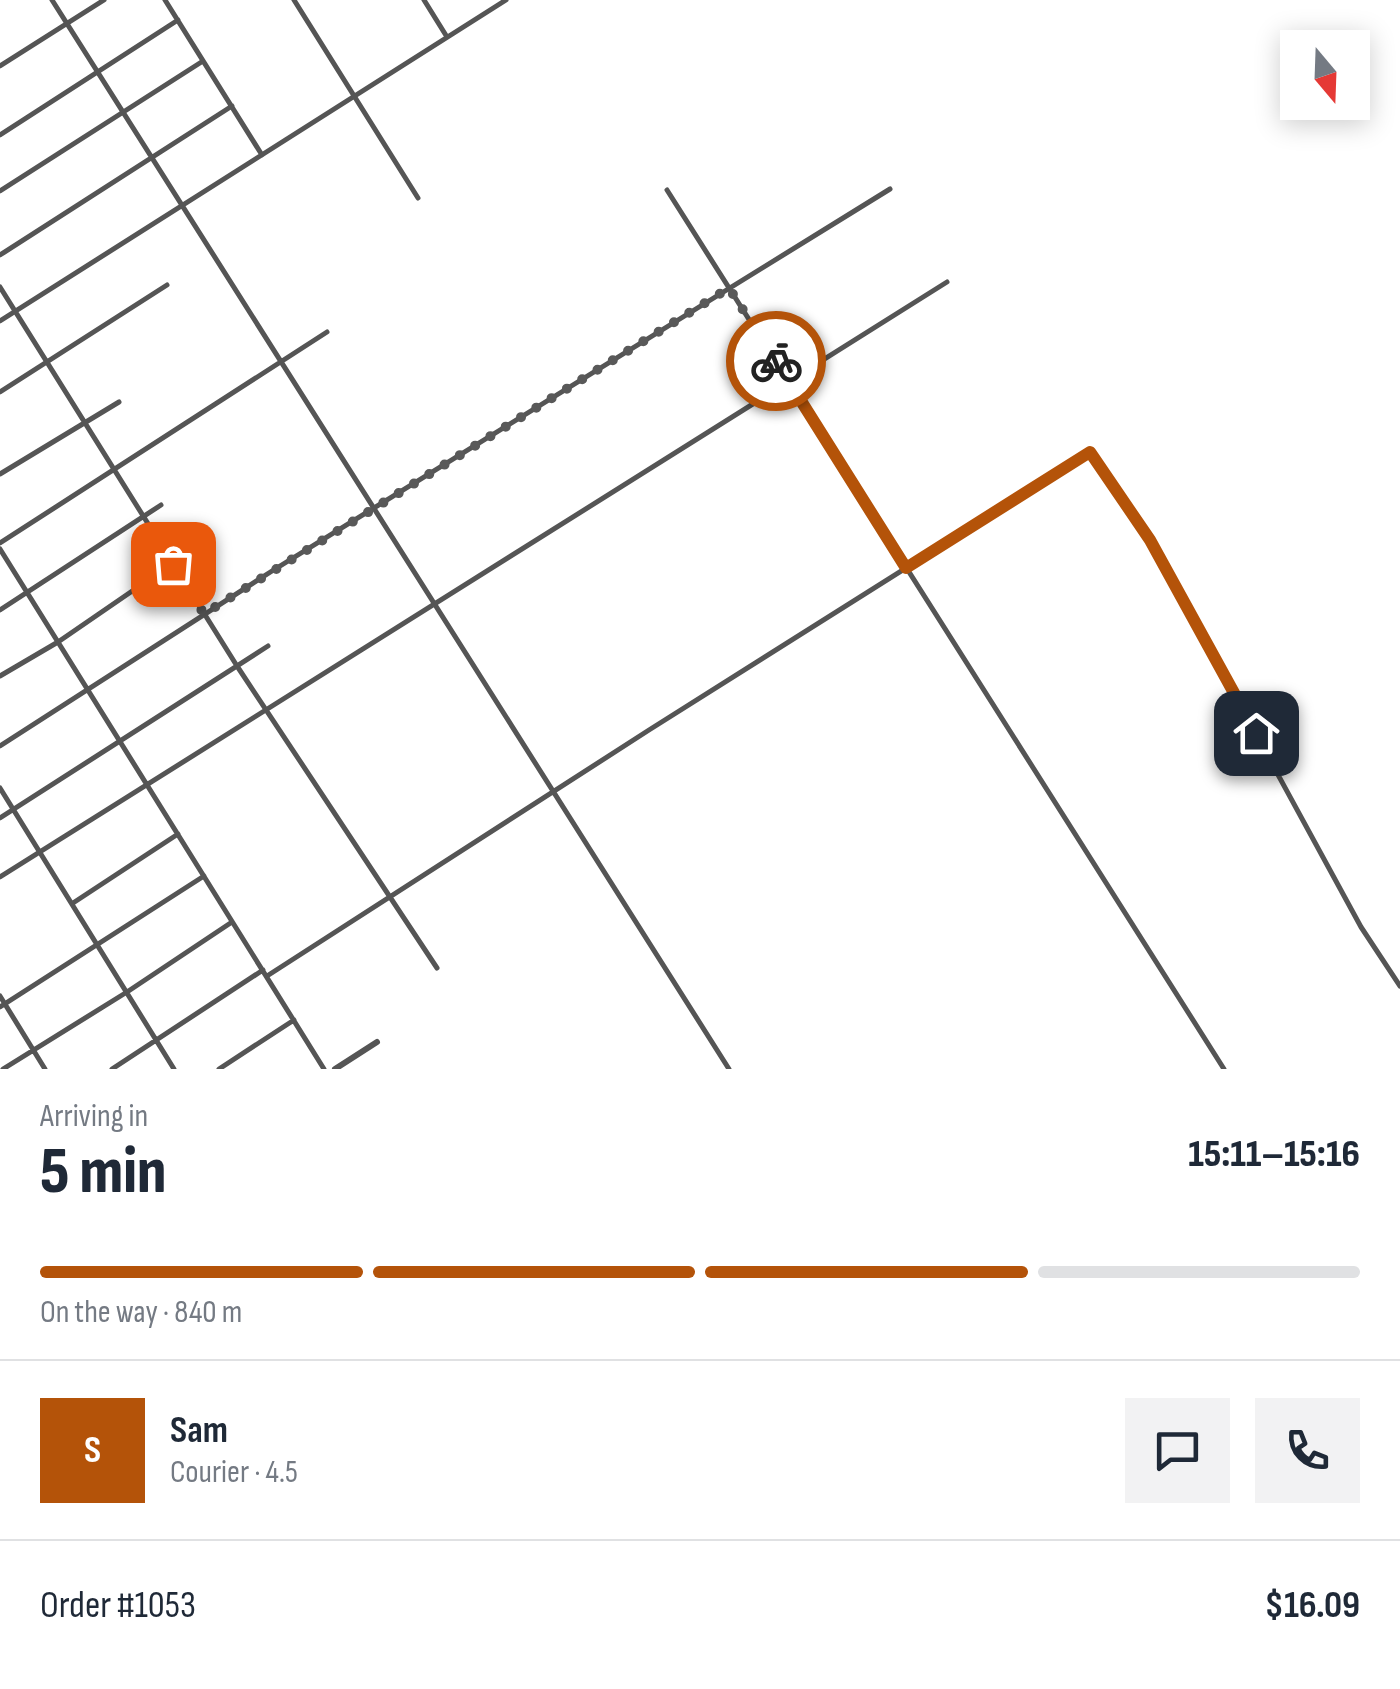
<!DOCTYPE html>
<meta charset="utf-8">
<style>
body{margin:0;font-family:"Sofia Sans Condensed",sans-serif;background:#f2f2f3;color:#1f2937;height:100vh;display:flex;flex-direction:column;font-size:38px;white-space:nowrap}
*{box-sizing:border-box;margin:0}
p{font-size:32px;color:#747a83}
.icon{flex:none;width:55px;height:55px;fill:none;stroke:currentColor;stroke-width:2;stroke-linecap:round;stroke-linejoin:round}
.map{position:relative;height:1069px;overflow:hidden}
.drawer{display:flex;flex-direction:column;background:#fff;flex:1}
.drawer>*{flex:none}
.needle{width:65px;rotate:161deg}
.buttons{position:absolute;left:1280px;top:30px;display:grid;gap:20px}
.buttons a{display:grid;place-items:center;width:90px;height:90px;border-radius:0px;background:#fff;box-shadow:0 5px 25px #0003;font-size:50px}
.pin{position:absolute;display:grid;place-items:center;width:85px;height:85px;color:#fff;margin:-42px;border-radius:20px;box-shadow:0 5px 15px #0006}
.courier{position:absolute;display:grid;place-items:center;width:100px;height:100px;margin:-50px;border:8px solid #b45309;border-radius:50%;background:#fff;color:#222;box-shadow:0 2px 12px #0007}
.headline em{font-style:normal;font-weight:800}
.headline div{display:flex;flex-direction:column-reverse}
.headline{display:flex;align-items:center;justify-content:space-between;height:170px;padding:0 40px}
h1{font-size:65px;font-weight:800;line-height:75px}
.bar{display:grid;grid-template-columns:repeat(4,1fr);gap:15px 10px;align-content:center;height:120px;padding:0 40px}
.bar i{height:12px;border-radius:8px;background:#e0e1e3}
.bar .selected{background:#b45309}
.bar p{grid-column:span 4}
.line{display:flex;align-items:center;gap:25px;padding:0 40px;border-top:2px solid #e0e1e3}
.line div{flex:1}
.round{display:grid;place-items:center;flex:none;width:105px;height:105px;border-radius:0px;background:#f2f2f3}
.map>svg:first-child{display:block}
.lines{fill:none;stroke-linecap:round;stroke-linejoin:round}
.minor{stroke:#555;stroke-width:5}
.tertiary{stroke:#555;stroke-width:6}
.done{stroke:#595959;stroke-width:10;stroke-dasharray:0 18}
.route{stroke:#b45309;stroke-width:12}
</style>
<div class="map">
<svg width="1400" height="1069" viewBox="0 0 1400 1069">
<rect width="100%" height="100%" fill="#fff"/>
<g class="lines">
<path class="minor" d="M52 0 729 1069
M165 0 262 155
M294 0 418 198
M424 0 447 37
M0 66 104 0
M0 135 178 20
M667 190 1224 1069
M0 191 203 61
M0 255 232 106
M0 287 237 666 437 968
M0 321 506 0
M0 392 167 285
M0 474 119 402
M0 543 327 332
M0 549 324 1069
M0 610 161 505
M0 676 58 642 173 563
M0 746 272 571 890 189
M0 788 174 1069
M0 818 268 646
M0 877 947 282
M73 903 178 834
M267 976 649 730 1090 452 1150 540 1361 927 1400 986
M0 996 45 1069
M0 1007 204 876
M3 1069 127 992 232 922
M112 1069 263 970
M219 1069 294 1020"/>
<path class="tertiary" d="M335 1069 377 1042"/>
</g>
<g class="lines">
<path class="done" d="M173 564 204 614 729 288 776 361"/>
<path class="route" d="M776 361 906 568 1090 452 1150 540 1256 733"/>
</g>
</svg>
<div class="buttons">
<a><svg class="needle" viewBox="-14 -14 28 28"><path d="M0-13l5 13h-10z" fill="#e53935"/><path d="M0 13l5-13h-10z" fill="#747a83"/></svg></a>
</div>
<div class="pin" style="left:173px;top:564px;background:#ea580c"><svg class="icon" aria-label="bag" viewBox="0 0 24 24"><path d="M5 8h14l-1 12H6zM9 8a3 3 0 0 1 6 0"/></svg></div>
<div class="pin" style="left:1256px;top:733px;background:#1f2937"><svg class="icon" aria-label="home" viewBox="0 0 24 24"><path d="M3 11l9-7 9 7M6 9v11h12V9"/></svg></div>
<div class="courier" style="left:776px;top:361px"><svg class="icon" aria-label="bike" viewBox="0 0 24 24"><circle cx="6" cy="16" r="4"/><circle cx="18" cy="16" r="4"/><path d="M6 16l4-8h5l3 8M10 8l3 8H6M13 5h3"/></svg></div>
</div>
<section class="drawer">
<div class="headline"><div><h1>5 min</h1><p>Arriving in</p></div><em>15:11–15:16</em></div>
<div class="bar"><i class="selected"></i><i class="selected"></i><i class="selected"></i><i></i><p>On the way · 840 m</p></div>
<div class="line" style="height:180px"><b class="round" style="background:#b45309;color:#fff">S</b><div><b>Sam</b><p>Courier · 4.5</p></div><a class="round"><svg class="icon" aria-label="chat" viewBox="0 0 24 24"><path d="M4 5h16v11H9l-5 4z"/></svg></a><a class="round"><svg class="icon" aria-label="phone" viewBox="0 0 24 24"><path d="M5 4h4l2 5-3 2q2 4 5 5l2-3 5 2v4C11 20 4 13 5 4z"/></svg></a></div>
<div class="line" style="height:130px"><div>Order #1053</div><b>$16.09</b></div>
</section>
